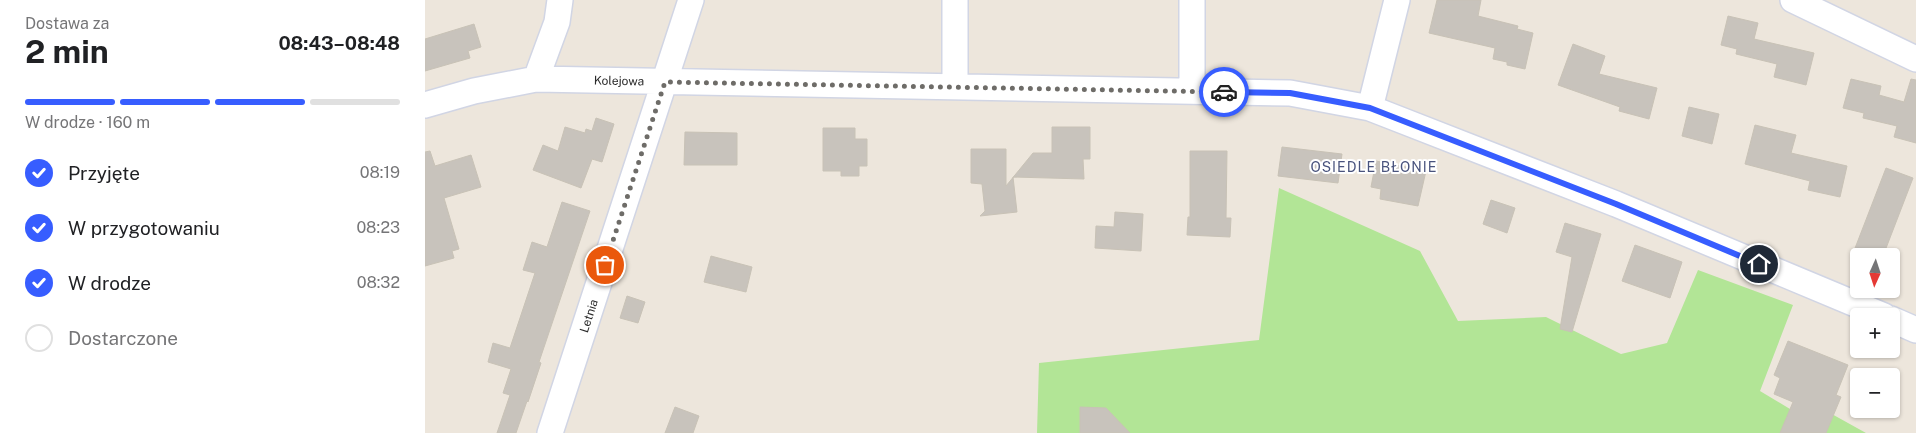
<!DOCTYPE html>
<html lang="pl">
<meta charset="utf-8">
<style>
body{margin:0;font-family:"Public Sans",sans-serif;background:#f6f6f6;color:#202124;height:100vh;display:flex;flex-direction:column;font-size:19px;white-space:nowrap}
*{box-sizing:border-box;margin:0}
p{font-size:16px;color:#757577}
.icon{flex:none;width:28px;height:28px;fill:none;stroke:currentColor;stroke-width:2;stroke-linecap:round;stroke-linejoin:round}
.map{position:relative;flex:1;overflow:hidden}
.side{display:flex;flex-direction:column;background:#fff;width:425px}
.side>*{flex:none}
.needle{width:32px;rotate:183deg}
.controls{position:absolute;left:1425px;top:248px;display:grid;gap:10px}
.controls a{display:grid;place-items:center;width:50px;height:50px;border-radius:5px;background:#fff;box-shadow:0 1px 4px #0004;font-size:25px}
.pin{position:absolute;display:grid;place-items:center;width:42px;height:42px;color:#fff;margin:-21px;border:2px solid #fff;border-radius:50%;box-shadow:0 1px 5px #0007}
.courier{position:absolute;display:grid;place-items:center;width:50px;height:50px;margin:-25px;border:4px solid #375dff;border-radius:50%;background:#fff;color:#222;box-shadow:0 1px 6px #0007}
.overview em{font-style:normal;font-weight:700}
.overview div{display:flex;flex-direction:column-reverse}
.overview{display:flex;align-items:center;justify-content:space-between;height:85px;padding:0 25px}
h1{font-size:32px;font-weight:700;line-height:38px}
.bar{display:grid;grid-template-columns:repeat(4,1fr);gap:8px 5px;align-content:center;height:60px;padding:0 25px}
.bar i{height:6px;border-radius:4px;background:#e0e0e0}
.bar .selected{background:#375dff}
.bar p{grid-column:span 4}
ol{padding:0 25px;list-style:none}
li{display:flex;align-items:center;gap:15px;height:55px}
li p{margin-inline-start:auto}
li .icon{padding:5px;border-radius:50%;background:#375dff;color:#fff;stroke-width:4}
li:last-child{color:#757577}
li i{width:28px;height:28px;border:2px solid #e0e0e0;border-radius:50%}
main{display:flex;flex:1;min-height:0}
.map>svg:first-child{display:block}
.green{fill:#b2e596}
.building{fill:#c8c3bc;stroke:#c8c2b6}
.lines{fill:none;stroke-linecap:round;stroke-linejoin:round}
.street-casing{stroke:#d1d5e4;stroke-width:28}
.street{stroke:#fff;stroke-width:25}
.done{stroke:#6e6c68;stroke-width:5;stroke-dasharray:0 9}
.route{stroke:#375dff;stroke-width:6}
.labels{text-anchor:middle;stroke-width:4;stroke-linejoin:round;paint-order:stroke}
.street-label{font-size:12px;fill:#2a2a2a;stroke:#fff}
.neighbourhood-label{font-size:14px;letter-spacing:1px;fill:#49537d;stroke:#fff}
</style>
<main>
<section class="side">
<div class="overview"><div><h1>2 min</h1><p>Dostawa za</p></div><em>08:43–08:48</em></div>
<div class="bar"><i class="selected"></i><i class="selected"></i><i class="selected"></i><i></i><p>W drodze · 160 m</p></div>
<ol>
<li><svg class="icon" aria-label="check" viewBox="0 0 24 24"><path d="M5 12l5 5 9-10"/></svg>Przyjęte<p>08:19</p></li>
<li><svg class="icon" aria-label="check" viewBox="0 0 24 24"><path d="M5 12l5 5 9-10"/></svg>W przygotowaniu<p>08:23</p></li>
<li><svg class="icon" aria-label="check" viewBox="0 0 24 24"><path d="M5 12l5 5 9-10"/></svg>W drodze<p>08:32</p></li>
<li><i></i>Dostarczone</li>
</ol>
</section>
<div class="map">
<svg width="1491" height="433" viewBox="0 0 1491 433">
<rect width="100%" height="100%" fill="#ede6dc"/>
<path class="green" d="M854 188 995 251 1033 321 1121 317 1196 354 1242 343 1273 270 1368 305 1335 391 1365 409 1378 398 1441 433H612L614 363 834 340Z"/>
<path class="building" d="M1012 0H1056L1053 16 1093 26 1092 29 1108 33 1100 69 1082 65V62L1068 59 1070 48 1004 33Z
M1303 16 1333 23 1329 39 1389 53 1381 85 1349 77 1352 64 1311 54 1312 49 1296 45Z
M49 24 56 47 43 51 45 58 0 71V39Z
M1148 44 1180 56 1174 74 1232 88 1224 119 1194 111 1195 107 1133 85Z
M1426 79 1456 86 1454 95 1479 102 1486 79 1491 80V143L1469 137 1472 126 1438 118 1439 113 1418 108Z
M1264 107 1294 114 1287 144 1257 136Z
M171 118 189 124 177 162 167 159 156 188 108 170 118 145 133 151 140 127 160 133 161 129 167 131Z
M1330 125 1371 135 1366 153 1422 166 1415 197 1383 190 1385 181 1320 164Z
M627 127H665V159H658L659 179 588 177 592 212 555 216 560 211 557 184 546 183V149H581V186L608 153H627Z
M398 128H430V139H442V166H434V176H416V171H398Z
M260 132 312 133V165H259Z
M857 147 917 154 913 183 853 176Z
M5 151 10 166 46 155 56 187 19 198 34 249 27 251 29 258 0 266V152Z
M765 151H802L801 218H806L805 237 762 235 763 217H765Z
M951 161 1001 171 993 206 955 199 956 189 946 187Z
M1461 168 1488 178 1458 256H1427Z
M1066 200 1090 208 1082 233 1058 224Z
M137 202 165 211 114 362 116 363 103 402 102 401 91 433H72L85 395 78 393 86 369 63 362 68 343 85 348 110 273 98 270 107 242 122 247Z
M690 212 718 214 716 251 670 248 671 226 689 227Z
M1140 223 1176 234 1147 332 1135 329 1147 257 1131 252Z
M1210 245 1257 262 1245 298 1197 281Z
M286 256 327 267 321 292 279 282Z
M202 296 220 302 213 323 195 318Z
M1363 341 1423 365 1411 395 1416 397 1401 433H1355L1368 402 1349 394 1355 378 1349 375Z
M250 407 274 416 268 433H240Z
M655 407 681 408 705 433H655Z"/>
<g class="lines">
<defs>
<path id="street" d="M1368 0 1491 59
M111 79 132 22 135 0
M530 87V0
M767 91V0
M0 105 49 91 111 79 865 93 945 108 1191 204 1459 316
M945 108 972 0
M1466 319 1491 330
M125 433 266 0"/>
</defs>
<use href="#street" class="street-casing"/>
<use href="#street" class="street"/>
</g>
<g class="lines">
<path class="done" d="M180 265 240 82 799 92"/>
<path class="route" d="M799 92 865 93 945 108 1191 204 1334 264"/>
</g>
<g class="labels">
<g class="street-label">
<text transform="translate(194 81) rotate(1)" y="4">Kolejowa</text>
<text transform="translate(164 316) rotate(-72)" y="4">Letnia</text>
</g>
<g class="neighbourhood-label">
<text x="949" y="172">OSIEDLE BŁONIE</text>
</g>
</g>
</svg>
<div class="controls">
<a><svg class="needle" viewBox="-14 -14 28 28"><path d="M0-13l5 13h-10z" fill="#e53935"/><path d="M0 13l5-13h-10z" fill="#757577"/></svg></a>
<a>+</a>
<a>−</a>
</div>
<div class="pin" style="left:180px;top:265px;background:#ea580c"><svg class="icon" aria-label="bag" viewBox="0 0 24 24"><path d="M5 8h14l-1 12H6zM9 8a3 3 0 0 1 6 0"/></svg></div>
<div class="pin" style="left:1334px;top:264px;background:#1f2937"><svg class="icon" aria-label="home" viewBox="0 0 24 24"><path d="M3 11l9-7 9 7M6 9v11h12V9"/></svg></div>
<div class="courier" style="left:799px;top:92px"><svg class="icon" aria-label="car" viewBox="0 0 24 24"><path d="M5 17H2v-5l4-1 3-4h7l3 4 3 1v5h-3M9 17h6M6 11h13"/><circle cx="7" cy="17" r="2"/><circle cx="17" cy="17" r="2"/></svg></div>
</div>
</main>
